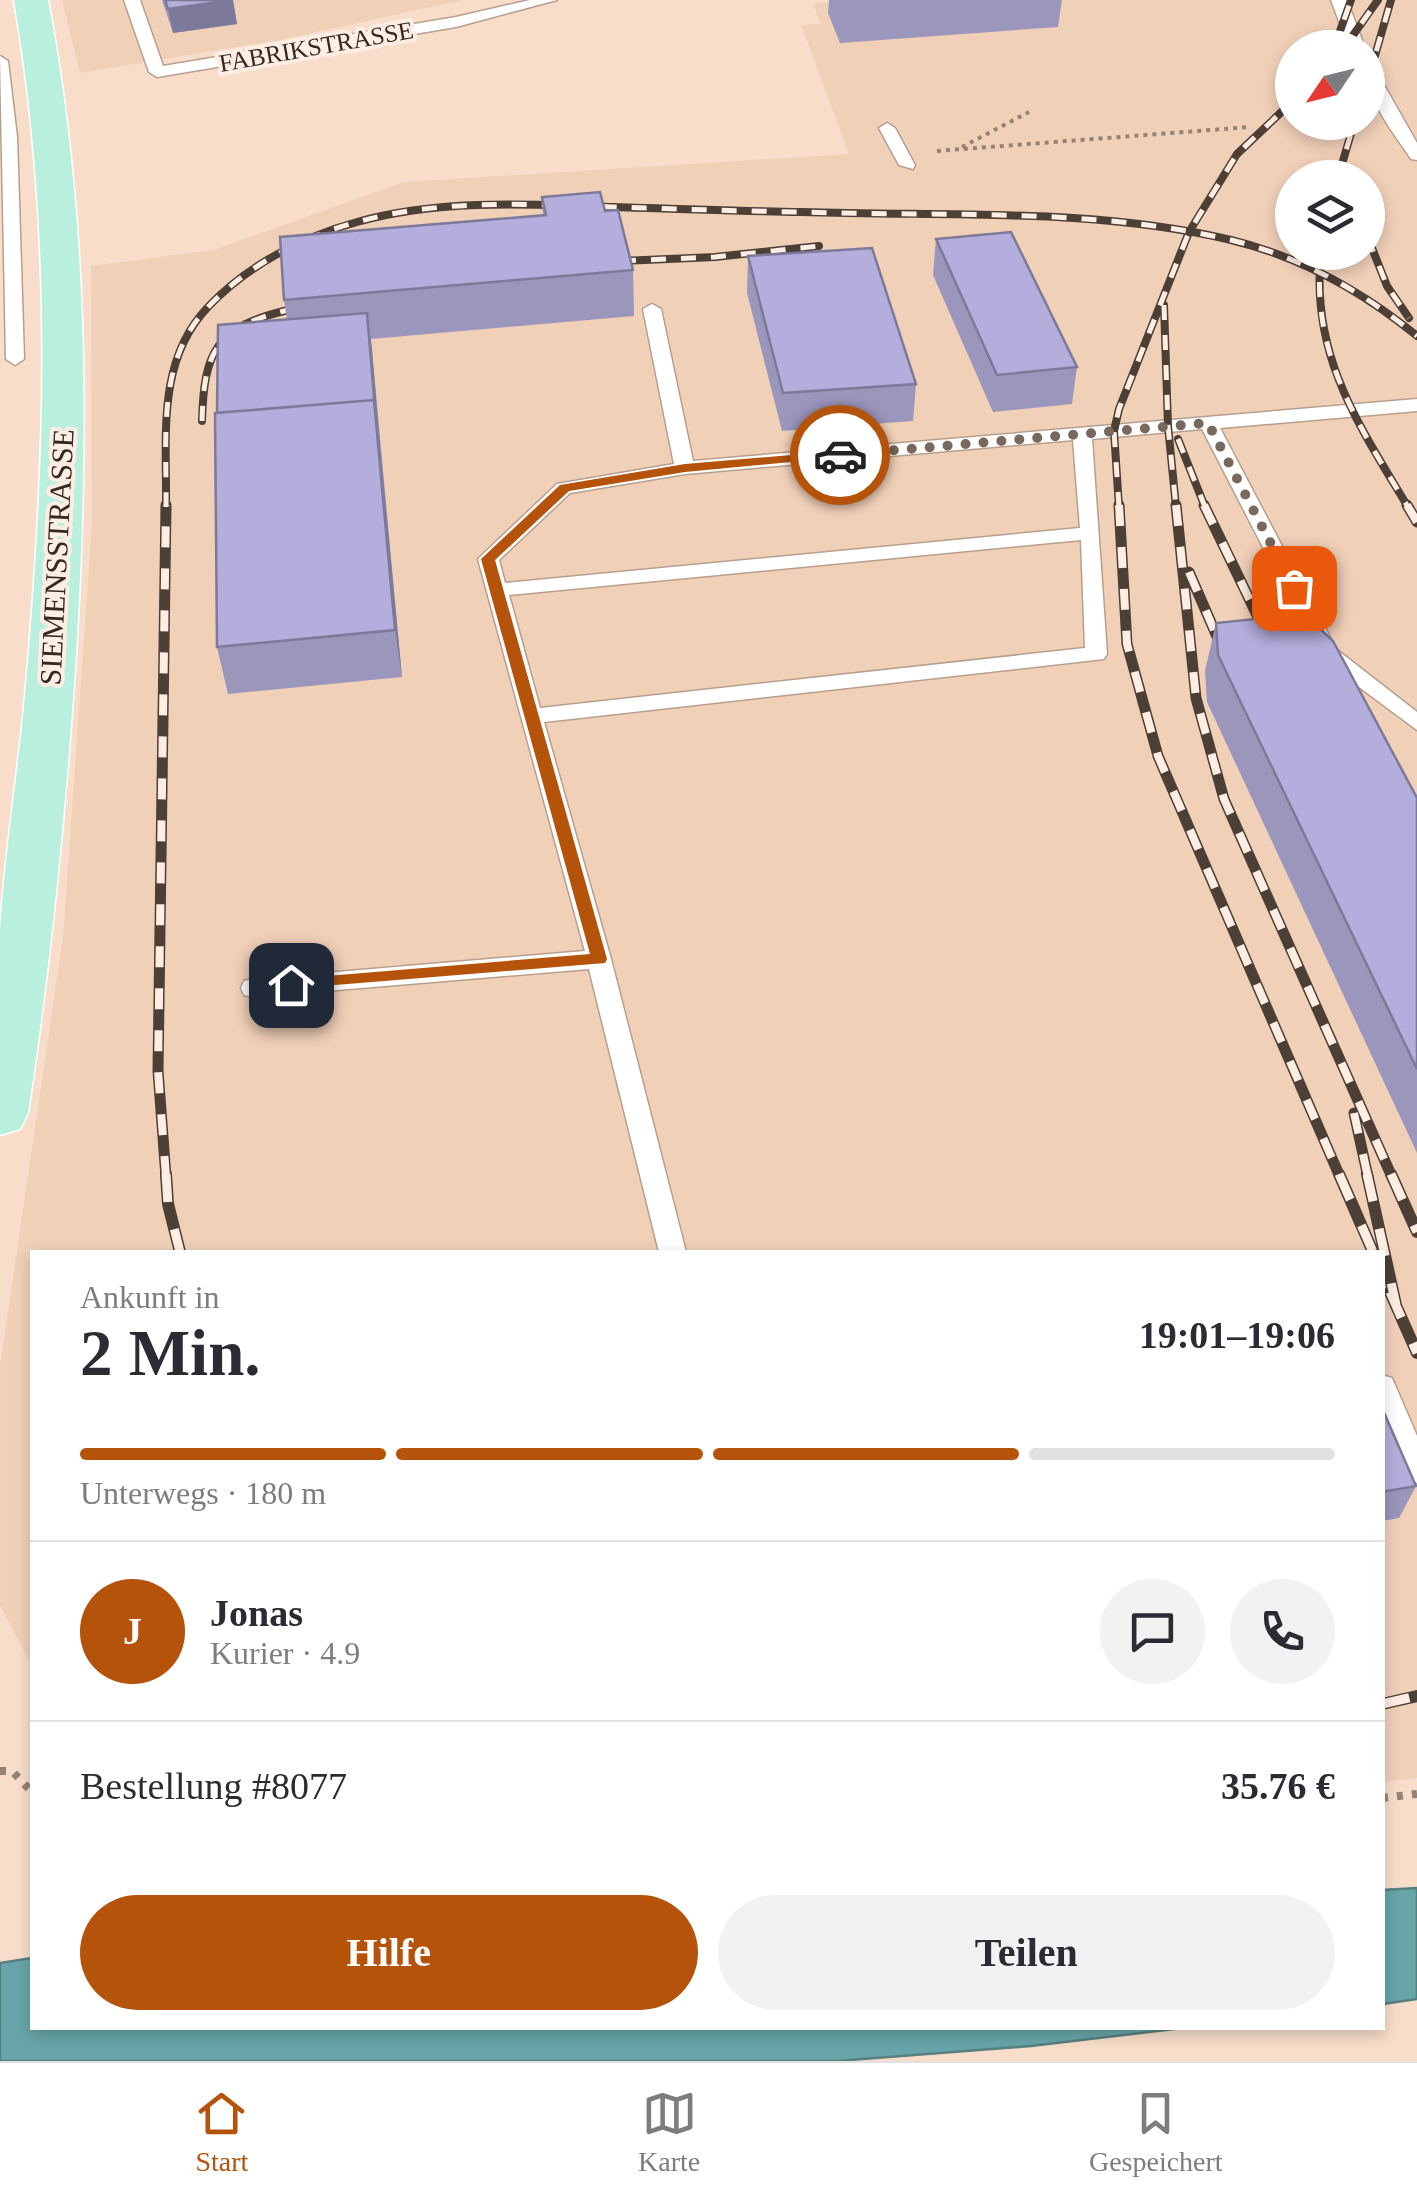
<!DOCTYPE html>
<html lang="de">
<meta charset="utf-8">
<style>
body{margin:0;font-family:"Times New Roman",serif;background:#f2f2f3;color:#2b2b33;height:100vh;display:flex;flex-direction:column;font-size:38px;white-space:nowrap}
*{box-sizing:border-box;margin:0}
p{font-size:32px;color:#7c7c81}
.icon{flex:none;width:55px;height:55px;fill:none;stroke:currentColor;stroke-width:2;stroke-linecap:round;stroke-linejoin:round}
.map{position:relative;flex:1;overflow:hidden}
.side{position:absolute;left:30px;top:1250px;width:1355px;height:780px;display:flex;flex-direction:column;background:#fff;border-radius:0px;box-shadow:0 5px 15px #0003}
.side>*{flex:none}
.needle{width:65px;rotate:235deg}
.buttons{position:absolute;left:1275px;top:30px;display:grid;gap:20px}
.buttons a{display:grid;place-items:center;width:110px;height:110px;border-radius:50%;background:#fff;box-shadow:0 5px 15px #0003;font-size:50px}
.pin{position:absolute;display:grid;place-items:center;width:85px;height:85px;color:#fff;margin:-42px;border-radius:20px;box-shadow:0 5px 15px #0006}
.courier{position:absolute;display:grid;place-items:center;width:100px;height:100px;margin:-50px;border:8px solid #b45309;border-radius:50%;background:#fff;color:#222;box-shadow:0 2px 12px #0007}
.overview em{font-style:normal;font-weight:800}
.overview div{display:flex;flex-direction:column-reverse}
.overview{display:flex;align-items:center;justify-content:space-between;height:170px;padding:0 50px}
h1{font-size:65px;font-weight:800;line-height:75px}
.bar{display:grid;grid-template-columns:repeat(4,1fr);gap:15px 10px;align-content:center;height:120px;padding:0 50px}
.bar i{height:12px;border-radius:8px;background:#e1e1e2}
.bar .selected{background:#b45309}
.bar p{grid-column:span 4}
.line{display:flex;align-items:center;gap:25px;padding:0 50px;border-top:2px solid #e1e1e2}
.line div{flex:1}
.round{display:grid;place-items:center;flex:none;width:105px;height:105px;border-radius:52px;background:#f2f2f3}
.button{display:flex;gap:20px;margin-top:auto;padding:20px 50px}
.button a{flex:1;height:115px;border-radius:60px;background:#b45309;color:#fff;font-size:40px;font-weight:800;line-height:115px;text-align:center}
.button a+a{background:#f2f2f3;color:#2b2b33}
.menu{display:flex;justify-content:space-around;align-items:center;height:140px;border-top:2px solid #e1e1e2;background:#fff;font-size:28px;color:#7c7c81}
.menu a{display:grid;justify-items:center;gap:5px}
.menu .selected{color:#b45309}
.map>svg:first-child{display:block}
.built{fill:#f1d0b8;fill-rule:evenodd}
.water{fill:#67a5a9;stroke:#578080;stroke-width:2.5}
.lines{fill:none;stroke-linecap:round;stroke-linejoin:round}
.lane-casing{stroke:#b89f8d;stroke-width:3}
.primary-casing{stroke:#fff;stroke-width:3}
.path-far1{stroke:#958375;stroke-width:4;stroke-dasharray:4 5;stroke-linecap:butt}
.path{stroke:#958375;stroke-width:8;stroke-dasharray:6 9;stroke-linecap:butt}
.lane{fill:#fff;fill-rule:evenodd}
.primary{fill:#b9efdd;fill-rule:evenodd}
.rail-far2-casing{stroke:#4b3f36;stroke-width:8}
.rail-far1-casing{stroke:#4b3f36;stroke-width:11}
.rail-casing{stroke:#4b3f36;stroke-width:12}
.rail-far2{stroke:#feede2;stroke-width:5;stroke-dasharray:15;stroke-linecap:butt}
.rail-far1{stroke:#feede2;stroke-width:8;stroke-dasharray:21;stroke-linecap:butt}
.rail{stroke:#feede2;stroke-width:9;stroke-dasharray:28;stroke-linecap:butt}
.wall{fill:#9a96bc}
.shaded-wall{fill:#7d7a99}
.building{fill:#b3aedb;stroke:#7d7a99;stroke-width:2.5}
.route{fill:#b45309}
.done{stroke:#78685d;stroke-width:10;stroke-dasharray:0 18}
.labels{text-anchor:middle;stroke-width:8;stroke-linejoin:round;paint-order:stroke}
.far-street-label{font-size:25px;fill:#332922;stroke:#feede2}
.street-label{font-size:30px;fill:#332922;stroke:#feede2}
</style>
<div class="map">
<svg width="1417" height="2061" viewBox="0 0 1417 2061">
<rect width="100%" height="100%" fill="#f8deca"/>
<path class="built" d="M62 0H463L280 40 80 73Z
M853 0H1417V1778L1383 1782 1382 1252H32V1666L0 1605V1366L63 937 92 524 91 266 213 250 404 182 849 154 801 25 820 24 813 3ZM1292 48H1368V122H1292ZM1292 178H1368V252H1292Z"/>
<path class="water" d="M1417 1888V1999L1383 2004V1890Z
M32 1958V2028H1183L1031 2046 837 2061H0V1963Z"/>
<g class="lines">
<defs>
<path id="lane" d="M124 0H140L163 66 456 17 530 0H557L456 27 157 77 149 72Z
M1331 0H1347L1365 48H1349Z
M0 56 8 61 17 137 24 359 15 365 6 359Z
M1368 66 1376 71 1417 143V160L1411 159C1392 130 1366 101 1368 66Z
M887 123 895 128 915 165 913 169 899 165 879 128Z
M652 304 661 309 693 461 1417 399V411L1220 428 1336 649 1417 712V730L1320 658 1202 429 1092 439 1107 654 1104 659 544 722 611 959 686 1252H659L589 969 253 997 244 995 241 988 244 981 253 979 585 951 478 559 557 484 674 464 643 309ZM1073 440 1080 528 505 583 499 560 570 493 685 474ZM1081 540 1085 648 540 708 509 595Z
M1382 1375 1392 1378 1417 1436V1483L1407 1479 1382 1422Z"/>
<path id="primary" d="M14 0H48C89 217 89 434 76 655 66 808 51 961 28 1113L20 1129 0 1135C0 1067 0 998 0 930 5 852 18 774 25 696 46 463 54 232 14 0Z"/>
</defs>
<use href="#lane" class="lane-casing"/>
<use href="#primary" class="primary-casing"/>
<path class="path-far1" d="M962 147 1029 112
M937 151 1250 127"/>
<path class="path" d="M0 1771H12L32 1792
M1382 1798 1417 1794"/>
<use href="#lane" class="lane"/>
<use href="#primary" class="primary"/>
<defs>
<path id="rail-far2" d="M1334 48 1351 0
M1344 48 1378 0
M1368 80 1391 0
M1338 178 1354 123
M1368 238 1387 286 1409 318
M1321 252C1310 354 1358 424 1408 507
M621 261 715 257 819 246
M1164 305 1168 426 1176 507
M202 421C204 351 216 327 288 310
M1178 439 1205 507
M166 507C167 438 156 361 208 307 248 265 302 237 357 222 439 199 529 204 613 207 676 209 739 211 802 212 944 217 1091 207 1231 240 1301 257 1362 291 1417 336
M1119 507 1114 431 1119 409 1189 232 1237 154 1292 102"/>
<path id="rail-far1" d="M1119 505 1127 644 1158 756 1340 1177
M1176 505 1196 698 1224 799 1392 1177
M1204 505 1271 644
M1407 505 1417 522
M1189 572 1225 655
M1354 1113 1368 1177
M166 1177 158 1071 166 505"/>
<path id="rail" d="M166 1174 168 1204 180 1252
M1339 1174 1373 1252
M1367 1174 1396 1305
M1391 1174 1417 1232
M1390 1292 1417 1353
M1382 1704 1417 1696"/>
</defs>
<use href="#rail-far2" class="rail-far2-casing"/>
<use href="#rail-far1" class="rail-far1-casing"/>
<use href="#rail" class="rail-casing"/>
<use href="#rail-far2" class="rail-far2"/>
<use href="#rail-far1" class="rail-far1"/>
<use href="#rail" class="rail"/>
</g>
<path class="wall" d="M162 0H233L237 24 173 33Z
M829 0H1062L1058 27 840 43 828 13Z
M542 197 605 211 633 270 634 316 371 339 402 677 228 694 217 647V413L287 320 284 300 543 215Z
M936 239 1077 367 1072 404 993 412 933 275Z
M748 256 916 384 913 421 782 431 747 293Z
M1216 623 1417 798V1153L1207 702 1205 671Z
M1382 1408 1416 1486 1399 1518 1382 1521Z"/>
<path class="shaded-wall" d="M233 0 237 24 173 33 168 9Z
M367 313 372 350 380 446 375 409Z
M374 400 380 446 402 677 395 630Z"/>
<path class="building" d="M165 0H232L168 9Z
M600 192 605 211 618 210 633 270 284 300 280 237 546 215 542 197Z
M1011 232 1077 367 997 375 936 239Z
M872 248 916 384 783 393 748 256Z
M367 313 375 409 374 400 217 413 218 325Z
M374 400 395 630 217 647 215 413Z
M1305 614 1333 641 1417 798V1069L1218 655 1216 623Z
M1382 1408 1416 1486 1382 1492Z"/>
<path class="route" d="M840 451 844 452V457L685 472 569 491 495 560 607 959 605 963 286 989V981L291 979 590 954 481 559 560 485 685 464Z"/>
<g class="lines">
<path class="done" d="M840 455 1208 423 1294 588"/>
</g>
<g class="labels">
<g class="far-street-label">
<text transform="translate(316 46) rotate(-10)" y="9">FABRIKSTRASSE</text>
</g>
<g class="street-label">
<text transform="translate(57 557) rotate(-87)" y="10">SIEMENSSTRASSE</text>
</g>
</g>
</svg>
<div class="buttons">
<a><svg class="needle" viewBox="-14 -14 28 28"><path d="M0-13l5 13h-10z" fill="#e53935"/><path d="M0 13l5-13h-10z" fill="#7c7c81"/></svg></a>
<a><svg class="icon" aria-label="layers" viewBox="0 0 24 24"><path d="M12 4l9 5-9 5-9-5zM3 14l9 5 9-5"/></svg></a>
</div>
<div class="pin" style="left:1294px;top:588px;background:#ea580c"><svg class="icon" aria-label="bag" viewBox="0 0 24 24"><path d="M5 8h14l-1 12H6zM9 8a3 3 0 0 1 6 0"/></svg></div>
<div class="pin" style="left:291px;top:985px;background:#1f2937"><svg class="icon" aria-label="home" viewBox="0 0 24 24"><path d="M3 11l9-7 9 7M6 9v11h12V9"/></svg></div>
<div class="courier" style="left:840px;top:455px"><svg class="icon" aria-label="car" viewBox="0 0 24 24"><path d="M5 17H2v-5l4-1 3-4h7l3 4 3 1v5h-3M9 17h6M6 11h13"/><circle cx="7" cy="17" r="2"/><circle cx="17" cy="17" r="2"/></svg></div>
<section class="side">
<div class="overview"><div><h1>2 Min.</h1><p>Ankunft in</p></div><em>19:01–19:06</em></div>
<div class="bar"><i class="selected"></i><i class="selected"></i><i class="selected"></i><i></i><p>Unterwegs · 180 m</p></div>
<div class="line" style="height:180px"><b class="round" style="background:#b45309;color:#fff">J</b><div><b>Jonas</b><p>Kurier · 4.9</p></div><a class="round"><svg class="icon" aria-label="chat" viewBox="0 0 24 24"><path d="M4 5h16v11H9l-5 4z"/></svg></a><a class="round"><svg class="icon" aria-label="phone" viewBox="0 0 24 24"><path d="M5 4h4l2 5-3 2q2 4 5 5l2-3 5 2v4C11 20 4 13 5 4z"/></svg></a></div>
<div class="line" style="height:130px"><div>Bestellung #8077</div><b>35.76 €</b></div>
<div class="button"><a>Hilfe</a><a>Teilen</a></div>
</section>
</div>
<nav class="menu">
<a class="selected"><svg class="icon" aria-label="home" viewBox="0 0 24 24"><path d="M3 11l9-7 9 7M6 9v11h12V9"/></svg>Start</a>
<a><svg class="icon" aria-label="map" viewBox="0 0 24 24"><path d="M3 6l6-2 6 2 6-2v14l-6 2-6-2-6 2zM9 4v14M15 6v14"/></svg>Karte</a>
<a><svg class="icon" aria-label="saved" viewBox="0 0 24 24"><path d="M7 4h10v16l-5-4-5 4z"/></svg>Gespeichert</a>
</nav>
